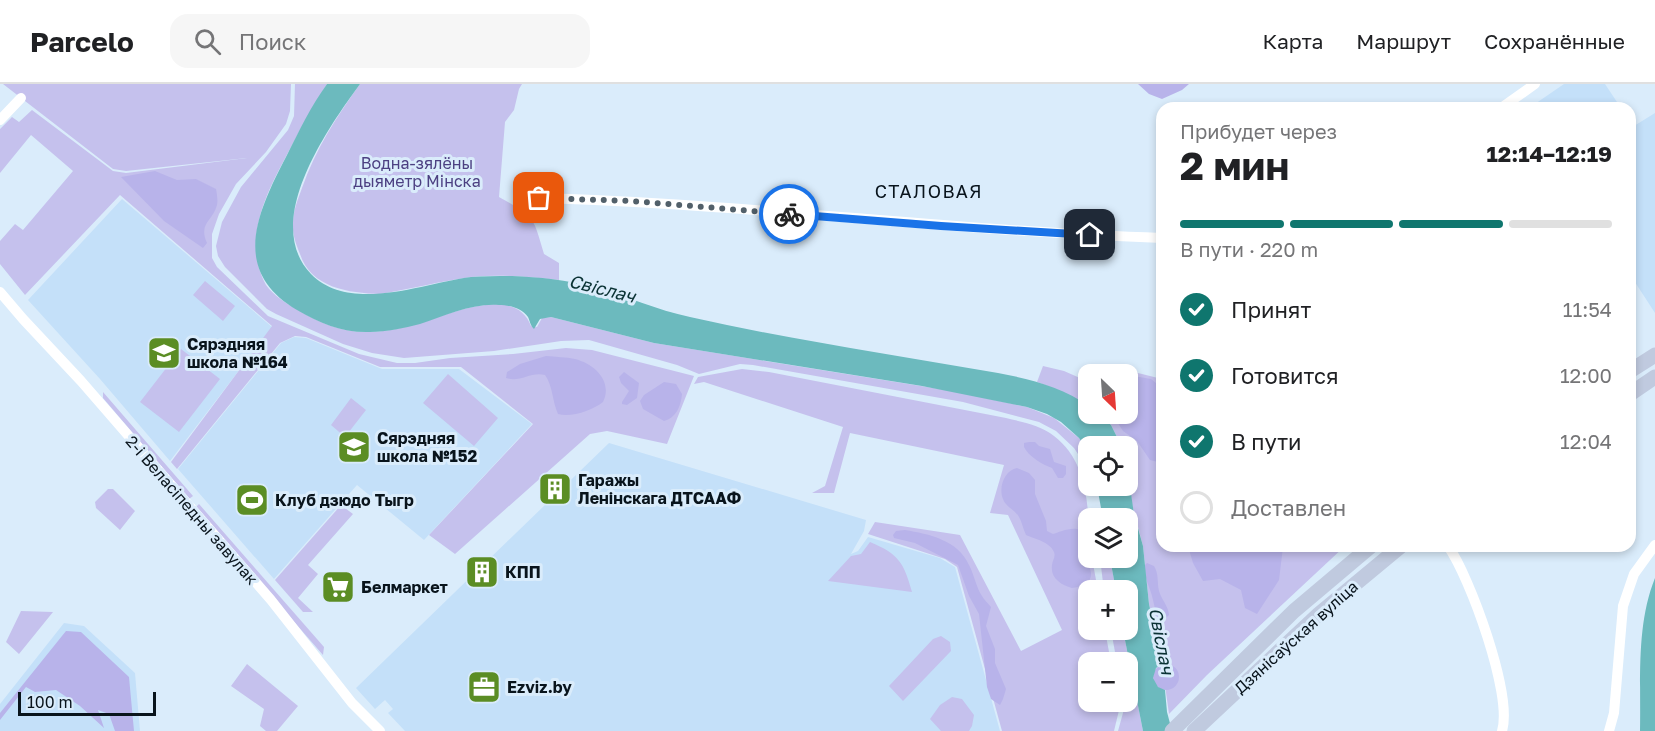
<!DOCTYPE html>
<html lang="ru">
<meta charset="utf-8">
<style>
body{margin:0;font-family:"Golos Text",sans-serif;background:#f6f6f6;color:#202124;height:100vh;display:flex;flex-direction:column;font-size:22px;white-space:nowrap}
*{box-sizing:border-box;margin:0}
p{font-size:20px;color:#757577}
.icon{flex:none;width:33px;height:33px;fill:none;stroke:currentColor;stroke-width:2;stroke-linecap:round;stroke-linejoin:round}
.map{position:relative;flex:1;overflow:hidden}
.sheet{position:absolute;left:1156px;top:18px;width:480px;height:450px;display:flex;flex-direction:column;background:#fff;border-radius:18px;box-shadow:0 3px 9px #0003}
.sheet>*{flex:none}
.needle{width:39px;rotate:155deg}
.buttons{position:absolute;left:1078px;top:280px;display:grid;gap:12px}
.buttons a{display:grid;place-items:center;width:60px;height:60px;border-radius:12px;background:#fff;box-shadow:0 3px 9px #0003;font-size:30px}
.scale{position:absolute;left:18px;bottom:15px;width:138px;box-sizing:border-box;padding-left:6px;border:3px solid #09141c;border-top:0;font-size:16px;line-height:21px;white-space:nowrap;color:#09141c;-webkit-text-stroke:4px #daecfb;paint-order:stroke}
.pin{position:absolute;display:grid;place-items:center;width:51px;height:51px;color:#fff;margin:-26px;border-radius:12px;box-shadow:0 3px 9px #0006}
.courier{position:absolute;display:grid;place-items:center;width:60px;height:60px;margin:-30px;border:4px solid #1a73e8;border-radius:50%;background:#fff;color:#222;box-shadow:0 2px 8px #0007}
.headline em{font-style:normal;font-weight:700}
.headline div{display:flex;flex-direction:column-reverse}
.headline{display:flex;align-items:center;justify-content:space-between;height:102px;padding:0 24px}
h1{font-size:39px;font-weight:700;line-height:45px}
.bar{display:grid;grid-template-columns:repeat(4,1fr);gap:9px 6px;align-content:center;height:72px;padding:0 24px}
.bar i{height:8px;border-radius:4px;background:#e0e0e0}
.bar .active{background:#0f766e}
.bar p{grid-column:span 4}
ol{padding:0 24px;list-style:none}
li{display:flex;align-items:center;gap:18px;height:66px}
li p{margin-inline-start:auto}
li .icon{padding:6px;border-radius:50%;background:#0f766e;color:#fff;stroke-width:4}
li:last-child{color:#757577}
li i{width:33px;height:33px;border:3px solid #e0e0e0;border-radius:50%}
header{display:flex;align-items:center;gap:36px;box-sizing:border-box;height:84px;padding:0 30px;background:#fff;border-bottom:2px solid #e0e0e0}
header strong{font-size:28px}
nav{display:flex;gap:33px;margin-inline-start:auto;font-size:21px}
.search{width:420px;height:54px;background:#f6f6f6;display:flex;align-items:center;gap:15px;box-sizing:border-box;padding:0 21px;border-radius:18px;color:#757577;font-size:22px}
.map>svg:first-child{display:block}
.built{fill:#c4e0f9}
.green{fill:#c5c1ed}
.forest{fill:#b8b3ea}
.water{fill:#6cbabe}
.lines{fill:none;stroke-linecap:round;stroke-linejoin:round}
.minor{stroke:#fff;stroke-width:10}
.primary{stroke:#c0cadf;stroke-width:15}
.done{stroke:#52606a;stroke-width:6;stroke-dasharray:0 10.8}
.route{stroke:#1a73e8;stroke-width:8}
.labels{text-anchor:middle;stroke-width:6;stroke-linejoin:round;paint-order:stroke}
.park-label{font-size:16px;fill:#4c4082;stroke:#daecfb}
.poi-label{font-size:16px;font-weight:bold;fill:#09141c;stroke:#daecfb;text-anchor:start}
.street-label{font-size:16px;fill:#09141c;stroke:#daecfb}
.neighbourhood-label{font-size:18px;letter-spacing:1.5px;fill:#09141c;stroke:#daecfb}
.water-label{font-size:18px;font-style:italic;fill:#0a3234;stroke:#daecfb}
</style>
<header>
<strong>Parcelo</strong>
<div class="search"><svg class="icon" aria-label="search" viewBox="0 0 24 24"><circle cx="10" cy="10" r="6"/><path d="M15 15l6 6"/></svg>Поиск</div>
<nav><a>Карта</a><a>Маршрут</a><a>Сохранённые</a></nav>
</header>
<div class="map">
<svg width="1655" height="647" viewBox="0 0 1655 647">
<rect width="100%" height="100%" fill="#daecfb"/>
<path class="built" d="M1564 0H1605L1621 24H1529Z
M1655 29V229L1631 192 1630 37 1634 42Z
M122 115 272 243 170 377 100 295 28 216Z
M294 253 306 254 382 285H459L532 340 424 456 357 401 274 495 178 385 281 259Z
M609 359 866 436 864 447 851 470 858 467 868 453 940 474 955 483 1000 647H405L388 629 393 625 385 616 375 625 356 604Z
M64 539 84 542 135 589 140 647H0V620Z"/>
<path class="green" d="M3 0H291L290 27 286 40 266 68 236 100 219 130 212 150V174L217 183 268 232 359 270 397 279H415L450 274 513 270 566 264 592 266 694 292 667 360 607 347 590 350 455 470 429 451 533 340 461 283H380L306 253 295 252 280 259 177 385 171 378 272 242 120 111 25 211 0 180V157L15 140 23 146 73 87 31 51 0 89V45L12 33 19 38 32 26 113 87 126 89 247 74 126 87 113 85Z
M295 0H327C314 20 302 42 291 63 271 101 248 140 259 184 261 190 263 196 266 201 274 212 286 219 298 226 321 240 344 249 371 248 414 247 453 222 495 220 512 220 525 226 531 242L537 243 542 234 551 233 654 259 952 307 1027 323 1054 334 1079 354 1089 368V396L1084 379 1074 364 1056 347 1039 338 963 318 753 281 740 280 699 290 677 281 589 256 561 257 494 267 404 274 372 269 343 260 276 230 267 225 225 183 218 172 216 162 222 138 241 103 288 46 294 32Z
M360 0H522L519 5 514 26 505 38 499 113C535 133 533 132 544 170L559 179V196C530 193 501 190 471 193 441 197 411 205 380 210 349 209 311 204 300 170 296 160 292 150 293 139 293 127 298 115 302 104 316 64 336 34 360 0Z
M205 197 235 222 223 237 193 211Z
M181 265 220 295 179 348 140 318Z
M1043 282 1064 287 1089 298V322L1058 306 1037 298Z
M1118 284 1162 295V462H1345L1207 591 1169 630 1162 580 1149 520 1143 462 1132 420 1128 389V363H1122L1111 341 1100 330H1128V291H1107Z
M742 285 769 288 1006 334C1022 338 1041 341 1054 352 1091 380 1089 432 1089 474H1092L1098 507H1089V546H1105L1111 579H1089V618H1121L1114 647H1002L957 483 945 475 868 450 875 438 960 451 1021 567 1062 546 1008 431 990 429 1004 381 850 349 834 409H812L825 402 843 343 704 298 694 300 698 293Z
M448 290 498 334 474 362 423 319Z
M103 308 193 412 189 415 103 314Z
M351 314 366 326 345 353 331 341Z
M108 405H113L135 427 120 446 96 424 95 418Z
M199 420 324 563 323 571 195 424Z
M341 421 353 430 308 481 318 490 298 514 313 528H303L275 496Z
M870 458C899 470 904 479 912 508L828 497 851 472 861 470Z
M1100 474H1110L1116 507H1104Z
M21 527 53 528 19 570 6 558Z
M1111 546H1123L1143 647H1118L1126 618H1128V579H1117Z
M941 552 950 558 951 567 903 617 889 602 933 555Z
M247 580 298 622 277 647H266L260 642 264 625 231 602Z
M952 613 962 615 974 631 972 642 969 647H941L930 635 940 621Z"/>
<path class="forest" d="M1138 0H1189L1182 6 1162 15 1149 10Z
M155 87 177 96 196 95 216 105C217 110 218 117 217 121 213 137 198 139 207 159L203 164 164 137 121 93Z
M546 272C556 273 566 273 575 275 595 280 613 298 603 318 593 326 571 334 558 330 552 317 553 302 545 291 531 287 520 299 506 294L507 288 520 280Z
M624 288 639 299 637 314 627 321 622 320V318L629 307 621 299 619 293Z
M1128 291 1151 295 1162 304 1161 342 1156 355 1162 362V379L1150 376 1137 357 1123 347 1112 330H1128Z
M664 298 676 300 682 310C681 322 676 334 664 337L643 325 640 317 644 311Z
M1029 358H1035L1039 362 1050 365 1054 378 1066 382V390L1063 394H1058L1052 384C1043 381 1028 372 1024 363V359Z
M1017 384 1029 389 1035 396V410L1046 437 1047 447 1053 450C1060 448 1080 438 1084 452 1086 457 1081 465 1082 472 1095 487 1096 501 1072 504 1061 501 1050 494 1052 481 1052 477 1056 473 1054 468 1050 458 1035 455 1026 451 1023 445 1022 438 1019 433 1015 426 1005 422 1003 415 998 403 1005 386 1017 384Z
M905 446C929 450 958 456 969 481 974 490 976 503 982 512 984 516 988 519 991 523L986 542 995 565V579L1006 605 1003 615 1000 621 991 615 987 603 979 530 969 512 958 481 915 459 894 454 893 451 896 447Z
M1188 462H1282L1283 463 1279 496 1257 530 1245 524 1241 506 1220 495 1203 497 1193 479Z
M1147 479 1154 482C1159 490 1157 498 1159 507 1162 517 1168 521 1169 531L1162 538 1158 537C1155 530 1155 523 1153 516 1150 501 1144 497 1145 481Z
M66 547 81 548 129 593 134 647H115L109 630 98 626 104 644 80 622 56 606 35 608 26 603 0 636V629Z
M1153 593a13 13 0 1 1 26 0a13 13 0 1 1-26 0Z"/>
<path class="water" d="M327 0H360C328 44 261 138 311 190 350 230 424 199 471 193 484 192 498 192 512 192 539 193 567 196 594 203 626 212 657 226 690 233 792 256 895 271 998 289 1030 295 1062 303 1089 322V330H1100L1111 341 1122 363H1089V368L1079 354 1061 338 1047 330 1027 323 922 302 654 259 551 233 540 235 534 245C530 241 530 237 528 233 522 224 509 221 499 221 472 219 445 232 420 240 404 244 387 248 370 248 343 249 321 240 297 226 229 186 258 127 287 71 299 47 311 22 327 0Z
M1128 389 1134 430 1143 462 1149 520 1162 580 1156 584 1153 594 1158 603 1165 606 1167 628 1172 647H1143L1123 546H1128V507H1116L1110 474H1128V435H1103L1097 402H1128Z
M1655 494V647H1640C1641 596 1636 541 1655 494Z"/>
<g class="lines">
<path class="minor" d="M1501 24 1535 0
M0 36 21 14
M539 114C747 120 954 147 1162 154
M0 208 23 235 81 297 271 516 352 619 380 647
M1448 462C1470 493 1513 611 1502 647
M1609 647 1614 629 1623 522 1634 490 1655 461"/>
<path class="primary" d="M1630 287 1655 271
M1630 310 1655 293
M1172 647 1294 527 1371 462
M1194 647 1319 530 1401 462"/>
</g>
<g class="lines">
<path class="done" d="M539 114 631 117 789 130"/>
<path class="route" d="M789 130 941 142 1090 151"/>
</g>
<defs>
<symbol id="school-square" viewBox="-11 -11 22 22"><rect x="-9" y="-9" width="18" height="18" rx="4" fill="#5b8d24" stroke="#daecfb"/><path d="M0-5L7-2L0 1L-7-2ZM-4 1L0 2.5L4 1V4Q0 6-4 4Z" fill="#fff"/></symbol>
<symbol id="building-square" viewBox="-11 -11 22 22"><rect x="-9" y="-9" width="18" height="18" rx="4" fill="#5b8d24" stroke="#daecfb"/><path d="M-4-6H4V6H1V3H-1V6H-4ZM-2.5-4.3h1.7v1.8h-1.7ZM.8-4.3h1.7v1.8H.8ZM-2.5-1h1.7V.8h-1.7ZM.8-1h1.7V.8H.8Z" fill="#fff"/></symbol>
<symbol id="stadium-square" viewBox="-11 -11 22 22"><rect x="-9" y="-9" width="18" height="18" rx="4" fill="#5b8d24" stroke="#daecfb"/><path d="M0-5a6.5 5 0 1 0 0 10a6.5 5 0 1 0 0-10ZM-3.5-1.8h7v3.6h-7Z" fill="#fff"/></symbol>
<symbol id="supermarket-square" viewBox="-11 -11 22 22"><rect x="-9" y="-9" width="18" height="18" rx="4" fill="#5b8d24" stroke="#daecfb"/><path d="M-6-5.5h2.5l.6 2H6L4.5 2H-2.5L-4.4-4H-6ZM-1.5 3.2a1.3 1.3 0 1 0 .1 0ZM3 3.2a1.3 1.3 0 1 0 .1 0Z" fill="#fff"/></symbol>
<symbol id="office-square" viewBox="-11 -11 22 22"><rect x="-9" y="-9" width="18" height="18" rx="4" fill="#5b8d24" stroke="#daecfb"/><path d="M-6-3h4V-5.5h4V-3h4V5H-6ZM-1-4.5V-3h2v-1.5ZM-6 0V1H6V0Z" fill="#fff"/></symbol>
</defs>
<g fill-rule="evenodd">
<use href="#school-square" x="145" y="250" width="38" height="38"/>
<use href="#school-square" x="335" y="344" width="38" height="38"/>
<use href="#building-square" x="536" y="386" width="38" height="38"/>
<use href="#stadium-square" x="233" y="397" width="38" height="38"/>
<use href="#building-square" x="463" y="469" width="38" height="38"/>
<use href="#supermarket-square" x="319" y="484" width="38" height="38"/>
<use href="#office-square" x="465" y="584" width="38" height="38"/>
</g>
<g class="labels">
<g class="park-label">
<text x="417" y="85">Водна-зялёны<tspan x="417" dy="18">дыяметр Мінска</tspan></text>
</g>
<g class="poi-label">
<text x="187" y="266">Сярэдняя<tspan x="187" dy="18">школа №164</tspan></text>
<text x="377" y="360">Сярэдняя<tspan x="377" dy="18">школа №152</tspan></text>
<text x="578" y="402">Гаражы<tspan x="578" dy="18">Ленінскага ДТСААФ</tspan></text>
<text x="275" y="422">Клуб дзюдо Тыгр</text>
<text x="505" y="494">КПП</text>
<text x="361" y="509">Белмаркет</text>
<text x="507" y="609">Ezviz.by</text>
</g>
<g class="street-label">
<text transform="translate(192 426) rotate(49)" y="6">2-і Веласіпедны завулак</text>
<text transform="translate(1296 553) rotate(-42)" y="6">Дзянісаўская вуліца</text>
</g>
<g class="neighbourhood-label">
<text x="929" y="114">СТАЛОВАЯ</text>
</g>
<g class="water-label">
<text transform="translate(602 205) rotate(14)" y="6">Свіслач</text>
<text transform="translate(1161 557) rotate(79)" y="6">Свіслач</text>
</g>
</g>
</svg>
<div class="buttons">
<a><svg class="needle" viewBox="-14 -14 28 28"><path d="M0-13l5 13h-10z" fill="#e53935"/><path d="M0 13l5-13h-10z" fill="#757577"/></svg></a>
<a><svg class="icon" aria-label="locate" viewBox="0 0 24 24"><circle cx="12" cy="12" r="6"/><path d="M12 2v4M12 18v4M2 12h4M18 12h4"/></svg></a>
<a><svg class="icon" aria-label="layers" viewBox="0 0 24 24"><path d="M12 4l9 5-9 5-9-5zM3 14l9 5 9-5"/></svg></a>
<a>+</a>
<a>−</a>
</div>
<div class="scale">100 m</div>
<div class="pin" style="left:539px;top:114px;background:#ea580c"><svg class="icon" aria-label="bag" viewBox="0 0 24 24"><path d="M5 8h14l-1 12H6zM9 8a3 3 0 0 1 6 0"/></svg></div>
<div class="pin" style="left:1090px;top:151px;background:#1f2937"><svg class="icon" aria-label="home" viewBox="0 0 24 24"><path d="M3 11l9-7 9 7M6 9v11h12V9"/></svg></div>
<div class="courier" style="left:789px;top:130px"><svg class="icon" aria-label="bike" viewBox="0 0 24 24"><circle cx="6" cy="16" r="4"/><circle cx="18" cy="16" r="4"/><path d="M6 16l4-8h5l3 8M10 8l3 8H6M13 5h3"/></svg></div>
<section class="sheet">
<div class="headline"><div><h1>2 мин</h1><p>Прибудет через</p></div><em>12:14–12:19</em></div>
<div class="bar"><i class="active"></i><i class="active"></i><i class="active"></i><i></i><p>В пути · 220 m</p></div>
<ol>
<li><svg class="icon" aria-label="check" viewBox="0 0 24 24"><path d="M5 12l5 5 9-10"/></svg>Принят<p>11:54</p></li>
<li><svg class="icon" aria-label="check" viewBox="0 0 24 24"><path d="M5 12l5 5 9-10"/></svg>Готовится<p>12:00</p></li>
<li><svg class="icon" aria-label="check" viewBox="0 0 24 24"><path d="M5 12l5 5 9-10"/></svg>В пути<p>12:04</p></li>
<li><i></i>Доставлен</li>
</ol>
</section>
</div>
